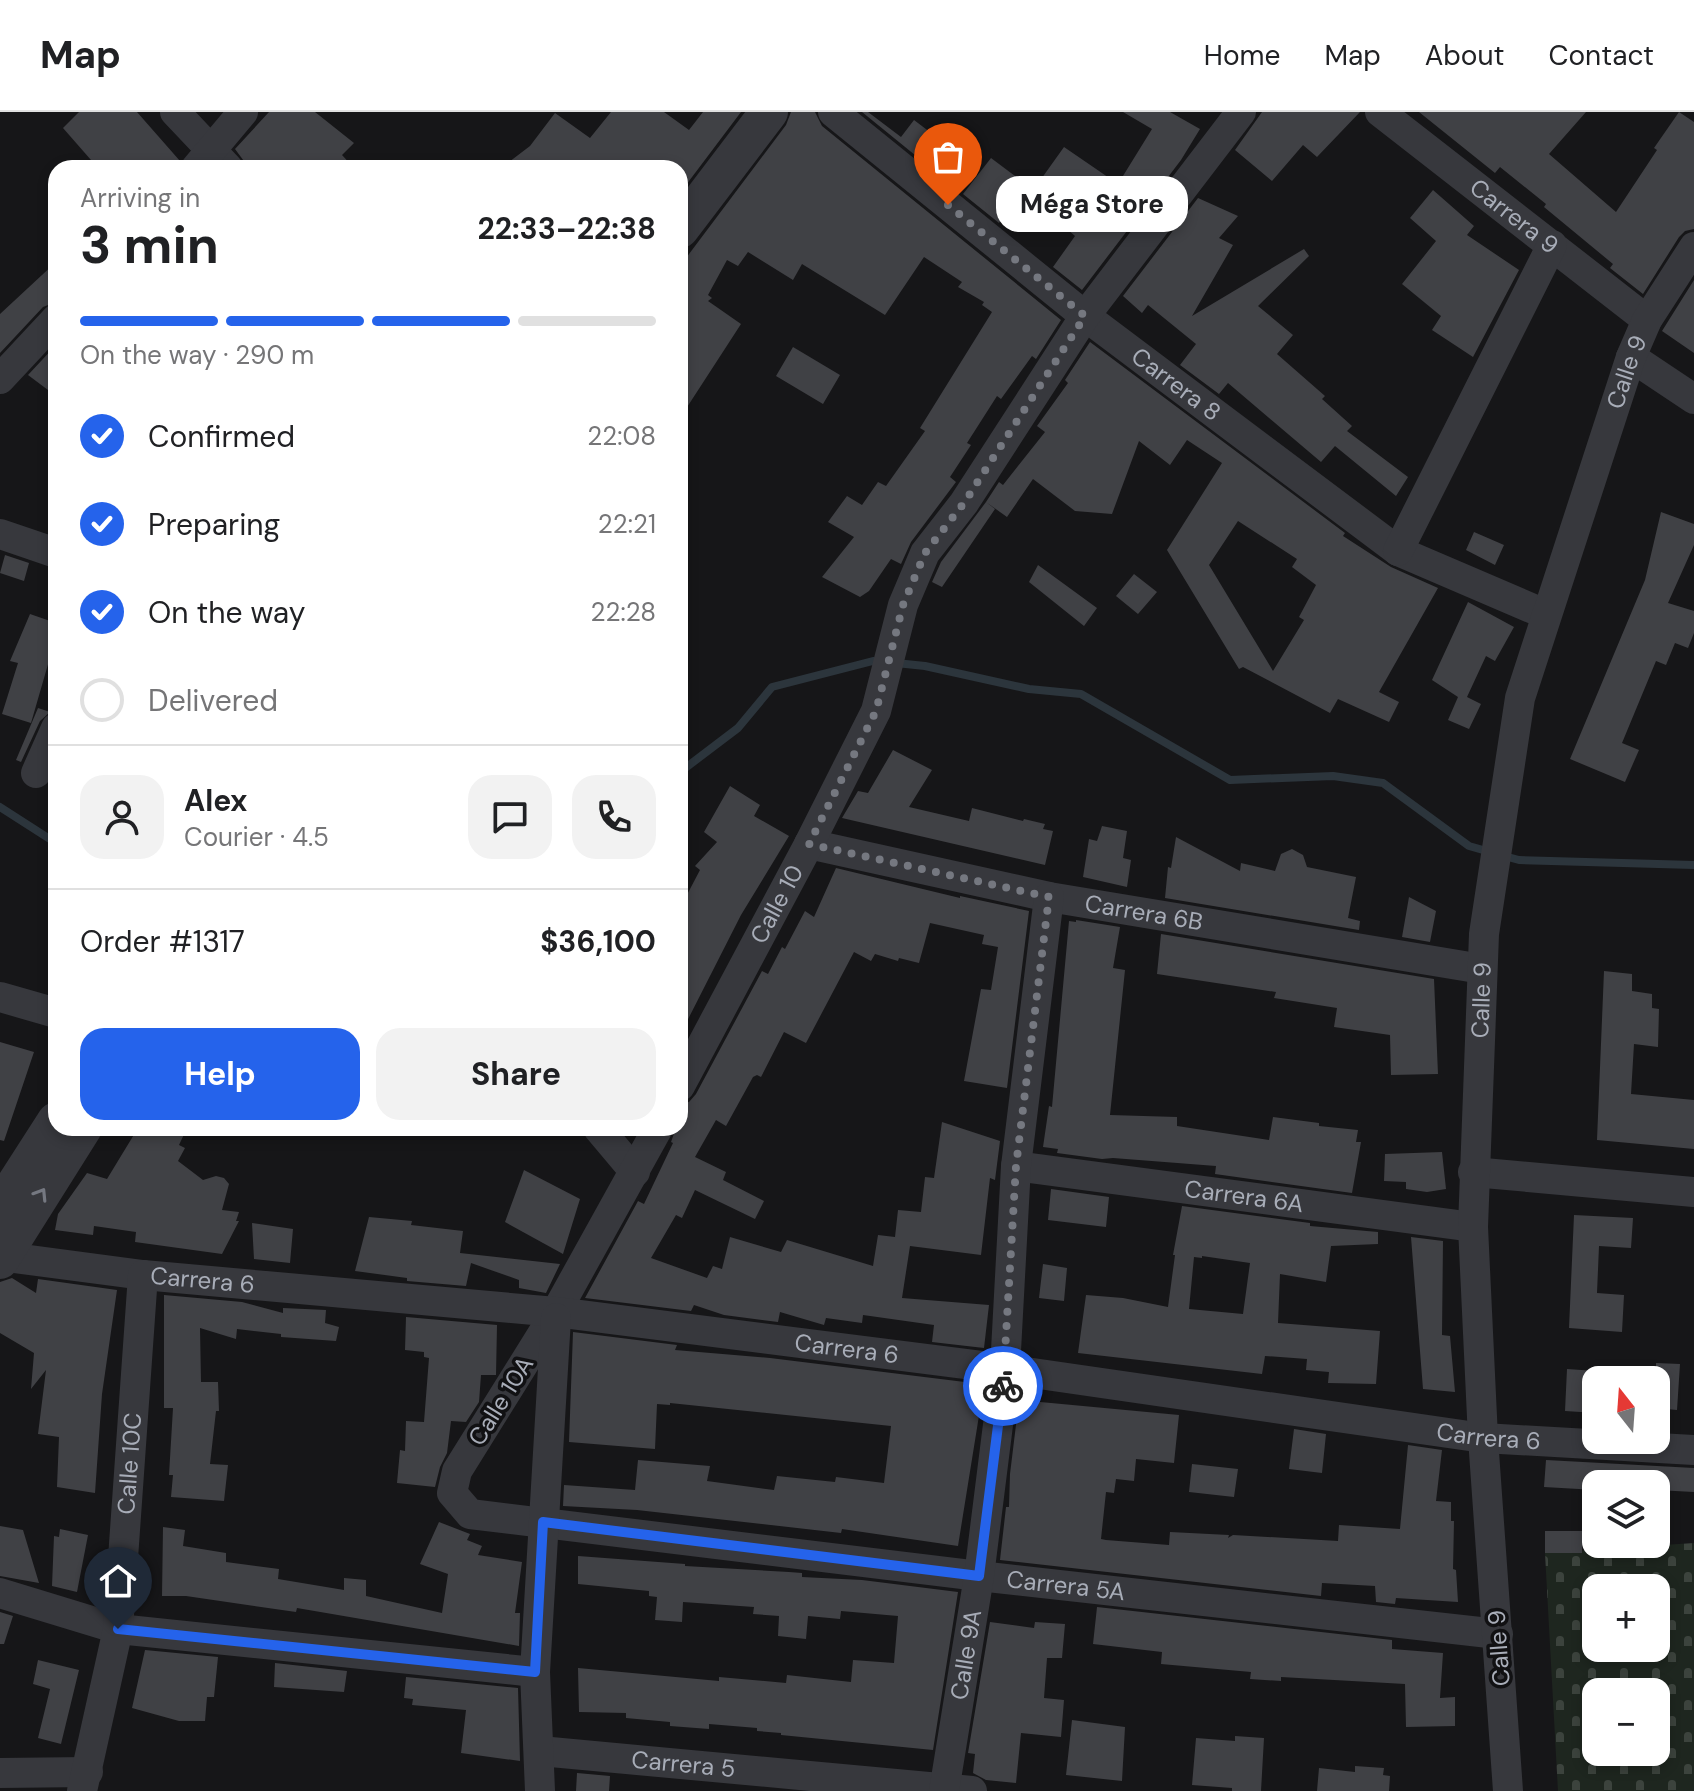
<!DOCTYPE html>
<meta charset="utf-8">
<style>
body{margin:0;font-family:"DM Sans",sans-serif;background:#f2f2f2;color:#202124;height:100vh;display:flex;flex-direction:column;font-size:30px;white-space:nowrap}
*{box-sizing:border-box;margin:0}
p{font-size:26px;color:#757577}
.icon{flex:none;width:44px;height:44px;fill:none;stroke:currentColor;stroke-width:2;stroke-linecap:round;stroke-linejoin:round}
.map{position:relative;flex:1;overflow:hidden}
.side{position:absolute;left:48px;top:48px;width:640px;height:976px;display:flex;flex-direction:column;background:#fff;border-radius:24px;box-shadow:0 4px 12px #0003}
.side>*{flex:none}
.needle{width:52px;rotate:343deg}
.fabs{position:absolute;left:1582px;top:1254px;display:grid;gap:16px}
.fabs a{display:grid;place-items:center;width:88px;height:88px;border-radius:16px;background:#fff;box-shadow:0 4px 12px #0003;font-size:40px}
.pin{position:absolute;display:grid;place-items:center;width:68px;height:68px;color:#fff;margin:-82px -34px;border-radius:50% 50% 50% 0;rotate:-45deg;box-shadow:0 0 8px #0007}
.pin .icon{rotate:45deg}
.courier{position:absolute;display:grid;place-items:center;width:80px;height:80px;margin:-40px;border:6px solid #2563eb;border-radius:50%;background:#fff;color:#222;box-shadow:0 2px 10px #0007}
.bubble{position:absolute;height:56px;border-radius:24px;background:#fff;box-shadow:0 4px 12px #0003;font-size:26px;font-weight:700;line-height:56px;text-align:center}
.head em{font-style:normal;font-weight:700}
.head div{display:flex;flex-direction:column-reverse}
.head{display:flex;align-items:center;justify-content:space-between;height:136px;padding:0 32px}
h1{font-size:52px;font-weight:700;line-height:60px}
.bar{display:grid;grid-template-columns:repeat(4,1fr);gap:12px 8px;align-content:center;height:96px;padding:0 32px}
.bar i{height:10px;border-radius:6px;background:#e0e0e0}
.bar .current{background:#2563eb}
.bar p{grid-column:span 4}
.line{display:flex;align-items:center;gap:20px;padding:0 32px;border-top:2px solid #e0e0e0}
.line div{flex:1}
.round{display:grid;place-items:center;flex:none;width:84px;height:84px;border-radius:24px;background:#f2f2f2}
ol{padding:0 32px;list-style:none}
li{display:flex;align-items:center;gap:24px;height:88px}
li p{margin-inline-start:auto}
li .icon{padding:8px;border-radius:50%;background:#2563eb;color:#fff;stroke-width:4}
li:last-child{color:#757577}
li i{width:44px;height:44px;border:4px solid #e0e0e0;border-radius:50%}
.primary-button{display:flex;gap:16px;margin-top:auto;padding:16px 32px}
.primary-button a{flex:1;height:92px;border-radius:24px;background:#2563eb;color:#fff;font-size:32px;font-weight:700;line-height:92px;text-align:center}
.primary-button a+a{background:#f2f2f2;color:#202124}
header{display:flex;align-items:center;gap:48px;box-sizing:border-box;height:112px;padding:0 40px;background:#fff;border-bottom:2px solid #e0e0e0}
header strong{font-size:38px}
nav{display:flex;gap:44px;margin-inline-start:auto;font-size:28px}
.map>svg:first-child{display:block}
.cemetery{fill:url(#cemetery-stones);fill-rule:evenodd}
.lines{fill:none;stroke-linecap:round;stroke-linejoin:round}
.stream{stroke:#2c353c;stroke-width:8}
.building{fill:#404145;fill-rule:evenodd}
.minor{stroke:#37383d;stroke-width:30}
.tertiary{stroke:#37383d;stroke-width:38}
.oneway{stroke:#757881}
.done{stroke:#757880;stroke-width:8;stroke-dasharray:0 14.4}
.route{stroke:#2563eb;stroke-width:10}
.labels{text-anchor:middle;stroke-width:7;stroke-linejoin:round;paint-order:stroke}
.street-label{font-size:24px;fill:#a8adb8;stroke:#111113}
</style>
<header>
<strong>Map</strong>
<nav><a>Home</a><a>Map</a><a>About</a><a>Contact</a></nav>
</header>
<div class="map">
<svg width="1694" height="1679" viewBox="0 0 1694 1679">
<defs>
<pattern id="cemetery-stones" width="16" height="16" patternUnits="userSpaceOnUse" patternTransform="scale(2)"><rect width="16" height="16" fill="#1e261f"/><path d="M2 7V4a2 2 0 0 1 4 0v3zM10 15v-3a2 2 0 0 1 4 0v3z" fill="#3c433d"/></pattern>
</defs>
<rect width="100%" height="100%" fill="#161618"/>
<path class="cemetery" d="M1694 1431V1679H1558L1545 1441ZM1596 1476H1656V1536H1596ZM1596 1580H1656V1640H1596Z"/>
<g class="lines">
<path class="stream" d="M896 551 925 554 1029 577 1081 582 1230 668 1333 664 1383 671 1469 734 1490 740
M680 660 738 616 772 575 873 549 882 550
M0 695 56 731
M1504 744 1519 748 1694 753"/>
</g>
<path class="building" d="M79 0H137L180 49 178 56H98L63 16Z
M269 0H315L354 31 342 43 354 56H249L235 37Z
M611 0H664L689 18 703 0H741L680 81V56H501L530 34 555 1 590 26Z
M791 0H815L822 14 1061 208 1036 247 1032 244 1001 287 997 284 967 331 971 333 950 365 956 370 911 430 901 452 891 447 869 479 860 485 822 465 854 425 828 410 847 384 862 393 878 370 886 374 925 319 920 316 992 200 982 193 984 190 958 175 962 170 924 145 885 203 802 152 793 168 748 140 738 154 727 148 708 183 712 186 708 189 741 212 680 306V154L786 13Z
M862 0H868L901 25 914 8 943 30 926 52Z
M1123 0H1170L1200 17 1181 48 1082 178 1053 155 1075 124 1029 84 1064 35 1118 72 1152 17Z
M1262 0H1360L1317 45 1303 33 1272 69 1235 38Z
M1419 0H1586L1549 42 1616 100 1657 38 1654 36 1679 0 1694 10V117L1685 119 1679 125 1643 182 1610 156 1613 152 1544 95 1546 92 1500 55 1495 61Z
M991 46 1027 73 999 111 963 82Z
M1433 78 1474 114 1467 123 1519 158 1473 245 1432 218 1441 204 1402 172 1436 129 1410 106Z
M1198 86 1238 104 1219 126 1233 133 1192 204 1304 137 1309 144 1258 194 1293 223 1277 242 1325 284 1322 287 1352 314 1347 319 1408 365 1396 384 1335 334 1321 350 1228 271 1219 282 1180 253 1196 232 1148 193 1142 201 1123 184Z
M56 150V190L43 195 0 241V202Z
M1694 168V241L1662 219Z
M1090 230 1345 421 1343 424 1391 455 1438 476 1379 580 1399 590 1389 610 1338 587 1330 601 1243 555 1239 557 1167 438 1222 351 1187 328 1170 353 1139 329 1112 402 1075 399 1033 367 1007 405 986 390 999 370 1003 373 1045 320 1037 314 1068 271 1065 268ZM1238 409 1297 447 1292 455 1316 473 1299 505 1304 508 1273 559 1209 453Z
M56 233V284L28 263Z
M793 235 840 263 823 292 776 264Z
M986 390 995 397 942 475 932 470 941 450Z
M1661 400 1694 412V433L1668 491 1694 499V521L1688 536 1675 531 1666 553 1656 549 1622 631 1639 638 1625 670 1570 647 1645 468Z
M1474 420 1504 433 1495 453 1466 438Z
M5 443 29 451 24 469 0 461Z
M1038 453 1097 496 1084 514 1029 470Z
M1134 462 1157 480 1138 502 1116 484Z
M1468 490 1514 515 1495 549 1486 544 1467 585 1481 592 1469 617 1448 608 1458 585 1432 568Z
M30 502 56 511V543L51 542 31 611 2 602 18 551 10 549Z
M38 596 50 600 40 609 21 650 16 648Z
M893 638 932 658 909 695 969 709 972 696 1023 709 1024 707 1045 712 1043 717 1053 719 1045 753 842 706 858 679 868 681Z
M730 674 760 693 754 704 789 724 741 803 680 923V796L700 758 695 754 717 730 704 720Z
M1102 714 1127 719 1123 746 1131 748 1127 775 1083 765 1089 727 1097 729Z
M1176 725 1240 759 1241 751 1275 759 1281 742 1292 737 1303 743 1307 755 1356 765 1348 806 1360 809 1359 818 1165 786 1168 755 1171 756Z
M836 756 960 786V784L1029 799 1007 976 964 969 981 877 991 878 998 835 982 832 984 823 930 811 919 851 899 846 898 849 875 842 871 849 854 840 806 931 784 920 761 965 757 963 753 965 726 1014 716 1008 695 1045 726 1060 723 1068 764 1089 755 1107 695 1078 682 1106 676 1103 651 1146 707 1166 713 1154 722 1157 730 1125 781 1140 787 1128 873 1154 878 1123 895 1125 898 1098 921 1100 925 1065 934 1066 942 1010 1000 1029 995 1068 990 1066 981 1143 910 1134 902 1186 989 1193 984 1236 932 1230 934 1213 863 1203 862 1211 826 1206 824 1213 780 1200 778 1210 724 1203 694 1193 691 1199 585 1186 638 1089 644 1092 673 1031 671 1030 676 1016H680V992L689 990 696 982 762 859 768 862 782 835 785 837 805 799 814 805Z
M1409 785 1436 799 1430 830 1402 825Z
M1076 808 1120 815 1113 856 1125 858 1110 1003 1177 1005V1014L1269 1028 1273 1005 1319 1011V1014L1358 1018 1356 1030H1361L1352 1081 1215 1062 1216 1054 1113 1046 1102 1047 1057 1041 1058 1037 1043 1035 1049 994 1052 995 1069 809 1076 810Z
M1161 822 1434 867 1438 962 1391 963 1390 923 1334 915 1337 896 1274 886 1276 880 1157 862Z
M1604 859 1632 862V879L1652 882V896L1659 897 1658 935 1634 932 1631 982 1694 988V1037L1597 1028Z
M0 930 34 940 4 1029 0 1028Z
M138 1016H187L179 1033 185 1036 178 1049 203 1068 216 1064 224 1066 229 1072 222 1098 239 1100 236 1109H239L222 1142 135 1130 136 1120 94 1114 93 1123 55 1118 58 1102 87 1061 107 1067Z
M1442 1040 1446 1077 1427 1080 1406 1077V1070L1384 1069 1385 1042Z
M524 1058 580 1087 563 1142 505 1110Z
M1051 1077 1109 1085 1106 1115 1048 1108Z
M1182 1094 1310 1111V1114L1378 1120V1132L1331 1134 1326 1170 1280 1162 1278 1211 1380 1219 1376 1272 1328 1271 1329 1260 1306 1258 1307 1247 1265 1244 1262 1262 1078 1241 1086 1183 1123 1186 1168 1195 1175 1143H1173ZM1202 1144 1250 1151 1243 1202 1189 1197 1194 1145 1202 1146Z
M1574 1103 1633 1106 1631 1136 1599 1134 1597 1181 1624 1183 1622 1220 1569 1216Z
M369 1105 412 1109 411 1113 463 1119 460 1141 560 1152 546 1181 519 1176V1168L471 1151 466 1174 407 1169V1166L355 1159Z
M252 1111 293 1117 290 1151 254 1147Z
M1411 1125 1443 1129 1442 1223 1450 1224 1455 1280 1423 1277Z
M1043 1152 1067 1156 1064 1189 1039 1186Z
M12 1166 36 1181 38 1167 117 1178 102 1282 95 1381 57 1375 59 1325 38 1322 46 1258 31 1277 34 1241 0 1221V1170Z
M164 1183 242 1190 283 1201V1196L326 1198 325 1211 339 1215 336 1229 281 1225V1222L237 1217 236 1227 200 1216 201 1270H218L219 1299H216L210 1352 228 1353 224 1389 171 1385 173 1363H169L173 1296H164Z
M406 1205 497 1213 496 1263H481L479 1290 466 1310 451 1309 447 1341 440 1355 435 1375 397 1371 400 1338 405 1339 406 1309 424 1310 429 1246 424 1245V1240L405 1238Z
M573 1220 677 1233 675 1238 770 1246 981 1272 979 1285H982L958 1434 842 1417 841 1421 637 1398 563 1394 564 1373 635 1378 638 1348 710 1354 707 1369 774 1378 777 1364 835 1370 836 1365 884 1371 891 1314 670 1291V1293L657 1292 655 1337 569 1330Z
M1656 1251 1680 1252 1677 1298 1656 1296Z
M1567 1257 1596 1259V1301L1565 1299Z
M1019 1288 1179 1303 1174 1351 1136 1347 1134 1369 1116 1367 1114 1381 1106 1380 1101 1427 1106 1428 1169 1433 1170 1420 1229 1423 1228 1426 1233 1423 1338 1429 1339 1413 1400 1417 1408 1333 1442 1338 1436 1389 1451 1390V1409H1454L1453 1457 1456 1458 1458 1490 1396 1486 1395 1492 1376 1490 1375 1474 1322 1471 1321 1484 1000 1448 1006 1395H1009L1010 1362Z
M1294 1317 1326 1322 1322 1361 1289 1357Z
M1546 1348 1694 1356V1380L1656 1378V1372H1596V1378L1544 1375Z
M1192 1352 1238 1357 1234 1385 1189 1380Z
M439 1410 470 1422 467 1428 482 1434 478 1443 522 1450 515 1501H520L519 1534 297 1496 296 1500 186 1484H162L163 1415 185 1418 183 1434 226 1441V1450L279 1457 278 1467 344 1478V1466L366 1468V1484L442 1501 448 1462 420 1452Z
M0 1414 23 1418 39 1471 0 1464Z
M60 1417 88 1423 77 1480 52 1474 54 1424 59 1425Z
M1545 1419H1582V1441H1545Z
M578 1444 685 1452V1454L789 1460 802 1461V1465L862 1468 958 1480 933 1638 781 1623V1621L757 1619V1616L709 1612V1617L670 1614V1610L626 1606V1601L579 1600 578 1556 719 1569V1565L786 1571 787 1563 851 1570 853 1548 894 1551 898 1504 841 1499 840 1507 808 1504 806 1527 778 1524 779 1504 753 1502 754 1495 683 1490 682 1510 655 1508 657 1485 649 1484V1479L578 1472Z
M1097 1495 1392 1528V1537L1443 1541 1440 1586 1455 1585V1614L1406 1615 1405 1572 1281 1565V1569L1250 1567 1251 1560 1161 1552 1162 1540 1093 1532Z
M0 1500 13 1504 4 1532H0Z
M990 1510 1034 1516 1035 1510 1065 1512 1062 1546H1047L1044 1586 1064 1588 1061 1625 1021 1621 1016 1671 986 1668 973 1661 975 1642 968 1641Z
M145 1538 218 1545 214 1585H207L205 1609H179L132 1596Z
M38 1548 79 1558 61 1632 38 1626 50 1577 33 1572Z
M275 1551 347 1559 344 1580 274 1575Z
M406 1565 518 1576 520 1649 461 1641 466 1598 412 1593 413 1587 404 1586Z
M1072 1608 1125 1615 1122 1669 1066 1663Z
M1235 1624 1264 1626 1261 1679H1232V1676L1192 1673 1196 1626 1235 1629Z
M1355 1654 1384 1656 1383 1663 1390 1664 1389 1679H1317L1319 1656 1355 1660Z
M577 1661 610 1664 609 1679H576Z"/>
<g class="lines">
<g class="minor">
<path d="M175 0 228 56"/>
<path id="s1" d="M833 0 1085 204 1398 439 1545 502"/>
<path id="s2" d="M1380 0 1647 208"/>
<path d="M196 56 243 0"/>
<path d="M1631 245 1694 287"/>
<path d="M0 267 56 207"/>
<path d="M0 422 56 441"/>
<path d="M1398 439 1552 133"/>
<path d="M36 661 56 616"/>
<path id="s3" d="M809 732 1049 785 1482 857"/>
<path d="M0 885 56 901"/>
<path id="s4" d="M680 974 809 732 876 599 903 493 925 441 964 391 1085 204 1241 0"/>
<path d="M598 1016 635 1060"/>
<path id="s5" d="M658 1016 556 1200 457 1359 452 1381 470 1402 979 1464 1498 1522"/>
<path id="s6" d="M1016 1054 1473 1115"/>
<path d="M1473 1060 1694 1080"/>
<path id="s7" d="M0 1144 143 1163 556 1200 1005 1257 1483 1326 1694 1338"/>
<path d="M0 1481 118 1517 535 1560"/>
<path id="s8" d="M540 1639 972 1679"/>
<path d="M0 1661 88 1660"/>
<path id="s9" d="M82 1679 118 1517 143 1163"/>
<path d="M540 1679 535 1560 556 1206"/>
<path id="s10" d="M944 1679 979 1464 1005 1257 1016 1054 1049 785"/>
<path id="s11" d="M1508 1679 1483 1326 1473 1115 1484 822 1520 586 1631 245 1647 208 1694 135"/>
</g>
<path class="tertiary" d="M680 117 769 0
M0 1096 56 1009
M0 1148 83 1016"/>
</g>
<defs><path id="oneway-chevron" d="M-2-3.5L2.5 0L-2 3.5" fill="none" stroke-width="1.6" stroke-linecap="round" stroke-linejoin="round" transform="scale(2)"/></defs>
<use class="oneway" href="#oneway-chevron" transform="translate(41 1082) rotate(-58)"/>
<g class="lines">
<path class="done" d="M948 93 1085 204 964 391 925 441 903 493 876 599 809 732 1049 785 1016 1054 1003 1274"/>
<path class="route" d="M118 1517 535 1560 543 1410 979 1464 1003 1274"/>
</g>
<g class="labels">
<g class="street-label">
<text dy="8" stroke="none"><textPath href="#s2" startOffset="170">Carrera 9</textPath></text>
<text dy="8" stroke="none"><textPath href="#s11" startOffset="1440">Calle 9</textPath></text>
<text dy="8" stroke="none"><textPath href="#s1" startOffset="438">Carrera 8</textPath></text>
<text dy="8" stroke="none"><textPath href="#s4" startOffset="206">Calle 10</textPath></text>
<text dy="8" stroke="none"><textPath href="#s3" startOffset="342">Carrera 6B</textPath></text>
<text dy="8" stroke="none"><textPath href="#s11" startOffset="792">Calle 9</textPath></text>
<text dy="8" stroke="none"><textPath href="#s6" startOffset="230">Carrera 6A</textPath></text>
<text dy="8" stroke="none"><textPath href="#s7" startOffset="204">Carrera 6</textPath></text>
<text dy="8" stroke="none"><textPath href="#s7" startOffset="852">Carrera 6</textPath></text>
<text transform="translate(501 1289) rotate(-58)" y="8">Calle 10A</text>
<text dy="8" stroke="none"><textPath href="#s7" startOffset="1500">Carrera 6</textPath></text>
<text dy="8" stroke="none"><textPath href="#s9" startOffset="332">Calle 10C</textPath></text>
<text dy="8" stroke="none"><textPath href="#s5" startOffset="1048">Carrera 5A</textPath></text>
<text transform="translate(1499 1536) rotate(-94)" y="8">Calle 9</text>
<text dy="8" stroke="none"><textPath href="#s10" startOffset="138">Calle 9A</textPath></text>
<text dy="8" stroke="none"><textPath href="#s8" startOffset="144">Carrera 5</textPath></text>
</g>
</g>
</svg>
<div class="fabs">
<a><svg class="needle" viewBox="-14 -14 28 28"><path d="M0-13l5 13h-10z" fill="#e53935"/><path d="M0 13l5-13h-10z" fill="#757577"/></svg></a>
<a><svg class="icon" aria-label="layers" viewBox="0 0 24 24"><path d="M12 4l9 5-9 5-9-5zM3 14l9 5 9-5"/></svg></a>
<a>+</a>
<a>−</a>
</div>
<div class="pin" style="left:948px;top:93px;background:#ea580c"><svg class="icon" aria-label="bag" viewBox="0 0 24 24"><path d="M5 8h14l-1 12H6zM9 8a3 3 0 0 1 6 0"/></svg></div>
<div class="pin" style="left:118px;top:1517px;background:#1f2937"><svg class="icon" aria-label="home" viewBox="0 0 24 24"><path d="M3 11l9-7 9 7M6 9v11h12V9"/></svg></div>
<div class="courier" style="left:1003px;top:1274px"><svg class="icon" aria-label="bike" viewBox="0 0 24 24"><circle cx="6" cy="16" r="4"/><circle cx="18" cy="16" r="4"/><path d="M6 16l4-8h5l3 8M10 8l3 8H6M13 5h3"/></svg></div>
<div class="bubble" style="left:996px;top:64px;width:192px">Méga Store</div>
<section class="side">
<div class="head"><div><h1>3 min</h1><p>Arriving in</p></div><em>22:33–22:38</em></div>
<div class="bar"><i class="current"></i><i class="current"></i><i class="current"></i><i></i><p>On the way · 290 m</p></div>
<ol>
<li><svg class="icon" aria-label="check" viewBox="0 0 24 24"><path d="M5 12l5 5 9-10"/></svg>Confirmed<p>22:08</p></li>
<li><svg class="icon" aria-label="check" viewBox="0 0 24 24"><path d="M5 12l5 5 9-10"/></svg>Preparing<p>22:21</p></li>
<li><svg class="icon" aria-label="check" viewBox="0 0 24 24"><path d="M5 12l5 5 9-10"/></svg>On the way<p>22:28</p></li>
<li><i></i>Delivered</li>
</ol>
<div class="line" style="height:144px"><a class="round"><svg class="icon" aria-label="person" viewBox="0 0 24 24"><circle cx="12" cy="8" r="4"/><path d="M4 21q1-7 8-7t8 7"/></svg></a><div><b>Alex</b><p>Courier · 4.5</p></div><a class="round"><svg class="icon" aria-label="chat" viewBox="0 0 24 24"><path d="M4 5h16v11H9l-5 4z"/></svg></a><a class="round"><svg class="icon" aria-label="phone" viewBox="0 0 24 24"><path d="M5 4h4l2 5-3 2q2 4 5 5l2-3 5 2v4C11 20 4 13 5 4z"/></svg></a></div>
<div class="line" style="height:104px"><div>Order #1317</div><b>$36,100</b></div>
<div class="primary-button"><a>Help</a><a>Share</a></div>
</section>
</div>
